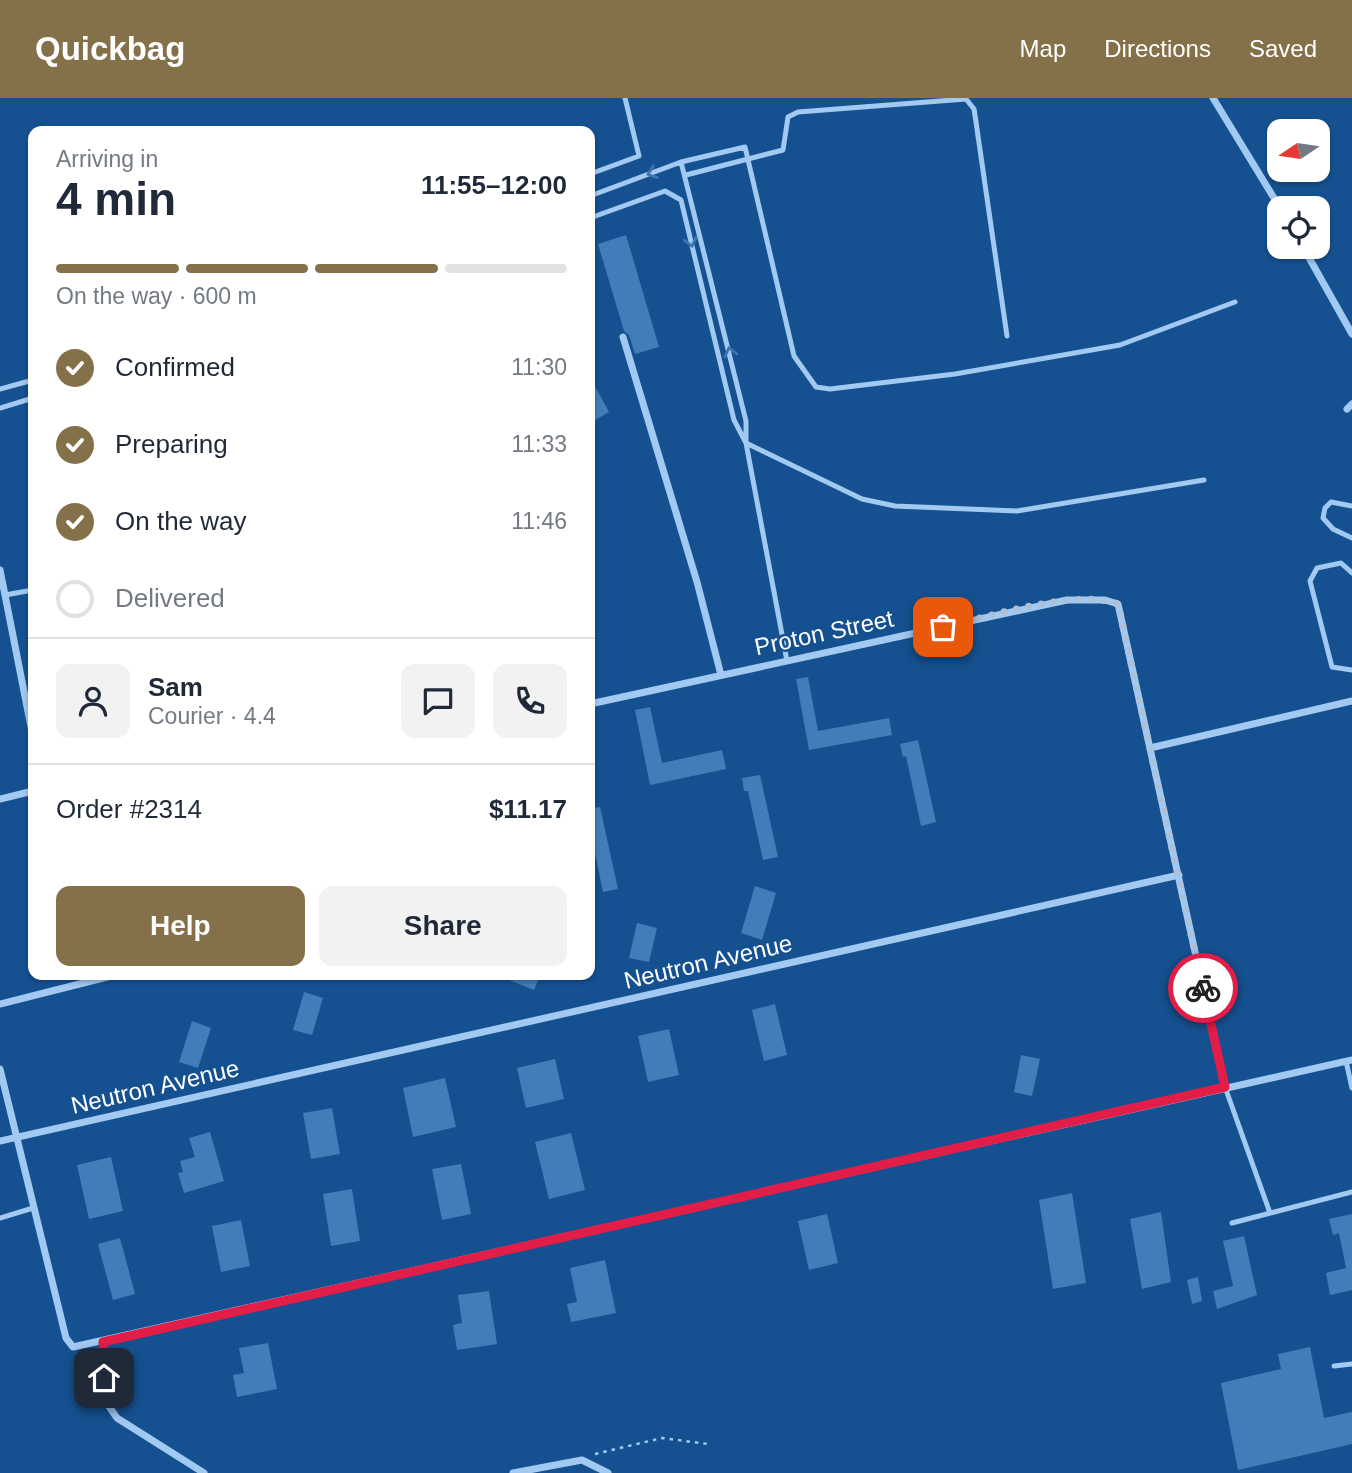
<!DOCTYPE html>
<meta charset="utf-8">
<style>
body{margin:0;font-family:Helvetica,sans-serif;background:#f2f2f3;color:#1f2937;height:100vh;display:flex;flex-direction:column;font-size:26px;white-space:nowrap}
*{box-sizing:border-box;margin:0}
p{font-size:23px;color:#747a83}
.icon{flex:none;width:38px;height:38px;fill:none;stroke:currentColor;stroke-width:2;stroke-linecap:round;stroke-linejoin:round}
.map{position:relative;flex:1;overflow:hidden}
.details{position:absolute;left:28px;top:28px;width:567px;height:854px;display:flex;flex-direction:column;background:#fff;border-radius:14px;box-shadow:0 2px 5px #0004}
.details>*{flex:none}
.needle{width:46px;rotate:257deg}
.controls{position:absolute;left:1267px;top:21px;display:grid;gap:14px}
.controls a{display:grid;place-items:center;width:63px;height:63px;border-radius:14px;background:#fff;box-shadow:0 2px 5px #0004;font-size:35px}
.pin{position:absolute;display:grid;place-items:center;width:60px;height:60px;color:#fff;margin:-30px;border-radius:14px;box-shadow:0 4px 10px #0006}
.courier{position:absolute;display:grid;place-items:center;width:70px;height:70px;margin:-35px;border:5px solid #e11d48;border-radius:50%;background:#fff;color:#222;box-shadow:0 2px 9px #0007}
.overview em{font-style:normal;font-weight:600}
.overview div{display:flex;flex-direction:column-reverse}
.overview{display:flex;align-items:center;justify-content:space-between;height:119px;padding:0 28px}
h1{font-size:46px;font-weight:600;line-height:52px}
.bar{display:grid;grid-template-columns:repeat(4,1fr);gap:10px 7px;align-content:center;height:84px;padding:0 28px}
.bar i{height:9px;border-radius:5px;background:#e0e1e3}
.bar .active{background:#84714a}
.bar p{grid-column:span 4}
.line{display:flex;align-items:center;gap:18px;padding:0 28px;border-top:2px solid #e0e1e3}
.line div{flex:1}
.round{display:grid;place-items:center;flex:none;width:74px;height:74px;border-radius:14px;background:#f2f2f3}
ol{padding:0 28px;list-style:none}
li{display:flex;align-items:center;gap:21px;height:77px}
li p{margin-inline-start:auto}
li .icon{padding:7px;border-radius:50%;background:#84714a;color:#fff;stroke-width:4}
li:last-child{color:#747a83}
li i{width:38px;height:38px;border:4px solid #e0e1e3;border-radius:50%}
.primary-button{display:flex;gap:14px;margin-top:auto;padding:14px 28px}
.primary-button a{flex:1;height:80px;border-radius:14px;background:#84714a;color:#fff;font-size:28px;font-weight:600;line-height:80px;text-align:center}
.primary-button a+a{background:#f2f2f3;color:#1f2937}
header{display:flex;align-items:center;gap:42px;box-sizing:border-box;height:98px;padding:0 35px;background:#84714a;color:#fff}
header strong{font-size:33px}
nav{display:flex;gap:38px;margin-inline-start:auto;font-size:24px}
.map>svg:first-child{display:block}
.building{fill:#427dba}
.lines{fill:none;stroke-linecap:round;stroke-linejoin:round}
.path{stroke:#a2c9f1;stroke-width:2.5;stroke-dasharray:3.5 5;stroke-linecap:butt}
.lane{stroke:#a2c9f1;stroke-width:5}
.street{stroke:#a2c9f1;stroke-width:7}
.oneway{stroke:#3f75ad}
.done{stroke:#adc2d8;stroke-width:7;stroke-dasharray:0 12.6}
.route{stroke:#e11d48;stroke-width:9}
.labels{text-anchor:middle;stroke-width:5;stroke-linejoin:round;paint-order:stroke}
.street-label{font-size:24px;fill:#fff;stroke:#155190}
</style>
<header>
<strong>Quickbag</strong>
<nav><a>Map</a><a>Directions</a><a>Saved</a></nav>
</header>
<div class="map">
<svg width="1352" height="1375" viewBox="0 0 1352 1375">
<rect width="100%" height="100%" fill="#155190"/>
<path class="building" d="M626 137 659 249 635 256 629 237 624 233 598 146Z
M590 279 609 314 595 322 590 313Z
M808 579 818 633 889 620 892 637 809 652 796 581Z
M650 609 662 665 722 652 726 671 650 687 635 612Z
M918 642 936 724 921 728 906 658 903 659 900 646Z
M760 677 778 759 763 762 748 693H744L742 680Z
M600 709 618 791 603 794 590 731V711Z
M755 788 776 795 762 842 741 835Z
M637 825 657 830 649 864 629 860Z
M497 877H540L534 892Z
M304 894 323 900 312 937 293 932Z
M775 906 787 957 764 963 752 912Z
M192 923 211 930 198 970 179 964Z
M669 931 679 977 648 984 638 938Z
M1021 957 1040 961 1032 998 1014 994Z
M555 961 564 1001 526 1010 517 970Z
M445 980 456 1029 413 1039 403 990Z
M332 1010 340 1056 311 1061 303 1015Z
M210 1034 224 1083 184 1095 178 1075 183 1074 180 1063 195 1059 189 1040Z
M571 1035 585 1092 549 1101 535 1044Z
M111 1059 123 1113 89 1121 77 1067Z
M461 1066 471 1116 442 1122 432 1071Z
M352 1091 360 1143 331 1148 323 1096Z
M1072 1095 1086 1185 1053 1191 1039 1102Z
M1161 1114 1171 1184 1142 1191 1130 1121Z
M827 1116 838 1165 809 1172 798 1123Z
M1352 1116V1192L1330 1197 1326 1175 1346 1170 1339 1135 1333 1137 1329 1121Z
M241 1122 250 1168 221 1174 212 1128Z
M1244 1138 1257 1197 1217 1211 1213 1193 1233 1188 1223 1143Z
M120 1140 135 1196 113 1202 98 1146Z
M605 1162 616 1215 571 1224 567 1206 577 1204 570 1170Z
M1198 1179 1202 1203 1192 1206 1187 1182Z
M489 1193 497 1246 457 1252 453 1227 462 1225 458 1197Z
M268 1245 277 1291 237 1299 233 1277 244 1275 239 1250Z
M1310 1249 1324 1320 1352 1314V1346L1238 1372 1221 1285 1281 1271 1278 1256Z"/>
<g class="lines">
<path class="path" d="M595 1356 662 1340 708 1346"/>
<path class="lane" d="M681 64 745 49 794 258 816 289 830 291 955 276 1120 247 1235 204
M590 76 639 58 625 0
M686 77 783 52 788 19 798 14 966 1 974 11 976 24 1007 238
M590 98 681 64 746 323V345L787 563
M590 120 665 93 681 102 734 322 746 345 862 401 895 408 1017 413 1204 382
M0 291 33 282
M0 310 33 300
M1352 408 1331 404 1325 410 1323 420 1333 431 1352 440
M1352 475 1341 465 1317 470 1310 483 1332 569 1352 572
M5 497 33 492
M1346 963 1352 990
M1225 989 1270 1115
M0 1120 33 1110
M1232 1125 1352 1094
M1334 1268 1352 1266"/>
<path class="street" d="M1213 0 1280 110
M1303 149 1352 236
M623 239 697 484 721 577
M1347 311 1352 306
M0 472 33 639
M590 606 1067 502H1105L1118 506 1225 989
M1150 650 1352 603
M0 701 33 693
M0 906 115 877
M0 971 66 1240 73 1249 1352 962
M0 1043 1179 777
M103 1244 108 1307 117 1320 204 1375
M513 1375 582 1362 608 1375"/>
</g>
<defs><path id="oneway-chevron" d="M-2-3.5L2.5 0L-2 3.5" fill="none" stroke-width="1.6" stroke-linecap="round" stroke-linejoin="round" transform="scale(1.75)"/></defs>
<g class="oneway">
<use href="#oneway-chevron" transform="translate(652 75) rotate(160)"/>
<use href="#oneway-chevron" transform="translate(691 144) rotate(76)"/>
<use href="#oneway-chevron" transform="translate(730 254) rotate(-104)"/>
</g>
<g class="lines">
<path class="done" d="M943 529C989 519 1075 490 1118 506L1203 890"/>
<path class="route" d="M104 1280 103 1244 1225 989 1203 890"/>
</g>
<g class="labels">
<g class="street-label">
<text transform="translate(824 535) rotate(-12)" y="8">Proton Street</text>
<text transform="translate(708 864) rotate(-13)" y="8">Neutron Avenue</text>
<text transform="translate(155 989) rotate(-13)" y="8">Neutron Avenue</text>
</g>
</g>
</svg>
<div class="controls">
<a><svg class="needle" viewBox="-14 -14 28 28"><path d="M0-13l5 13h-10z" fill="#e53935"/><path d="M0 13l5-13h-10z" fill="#747a83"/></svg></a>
<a><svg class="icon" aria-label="locate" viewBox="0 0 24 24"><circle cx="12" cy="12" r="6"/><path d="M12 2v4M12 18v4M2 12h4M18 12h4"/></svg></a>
</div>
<div class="pin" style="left:943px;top:529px;background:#ea580c"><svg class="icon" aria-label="bag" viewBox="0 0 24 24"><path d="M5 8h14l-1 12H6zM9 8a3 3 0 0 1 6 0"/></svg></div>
<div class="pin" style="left:104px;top:1280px;background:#1f2937"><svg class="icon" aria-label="home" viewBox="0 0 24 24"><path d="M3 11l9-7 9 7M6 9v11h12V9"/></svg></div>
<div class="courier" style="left:1203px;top:890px"><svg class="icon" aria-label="bike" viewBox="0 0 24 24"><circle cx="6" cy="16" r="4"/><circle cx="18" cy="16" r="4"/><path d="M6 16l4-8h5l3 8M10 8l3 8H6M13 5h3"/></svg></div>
<section class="details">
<div class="overview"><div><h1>4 min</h1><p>Arriving in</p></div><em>11:55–12:00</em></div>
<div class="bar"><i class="active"></i><i class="active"></i><i class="active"></i><i></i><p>On the way · 600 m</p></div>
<ol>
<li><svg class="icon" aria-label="check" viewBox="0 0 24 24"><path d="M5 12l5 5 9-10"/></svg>Confirmed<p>11:30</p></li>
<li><svg class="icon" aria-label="check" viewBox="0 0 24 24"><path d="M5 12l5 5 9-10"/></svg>Preparing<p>11:33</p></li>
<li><svg class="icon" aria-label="check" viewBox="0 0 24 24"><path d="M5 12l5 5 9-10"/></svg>On the way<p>11:46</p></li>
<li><i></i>Delivered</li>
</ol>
<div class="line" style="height:126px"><a class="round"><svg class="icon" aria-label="person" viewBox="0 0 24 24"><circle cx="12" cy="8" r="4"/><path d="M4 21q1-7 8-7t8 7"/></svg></a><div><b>Sam</b><p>Courier · 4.4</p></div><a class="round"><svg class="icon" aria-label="chat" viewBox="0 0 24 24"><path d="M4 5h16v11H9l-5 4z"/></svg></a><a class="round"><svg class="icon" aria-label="phone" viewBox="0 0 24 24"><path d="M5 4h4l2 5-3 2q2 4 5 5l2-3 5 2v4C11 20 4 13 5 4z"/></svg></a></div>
<div class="line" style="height:91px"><div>Order #2314</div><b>$11.17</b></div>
<div class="primary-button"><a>Help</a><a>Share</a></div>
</section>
</div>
